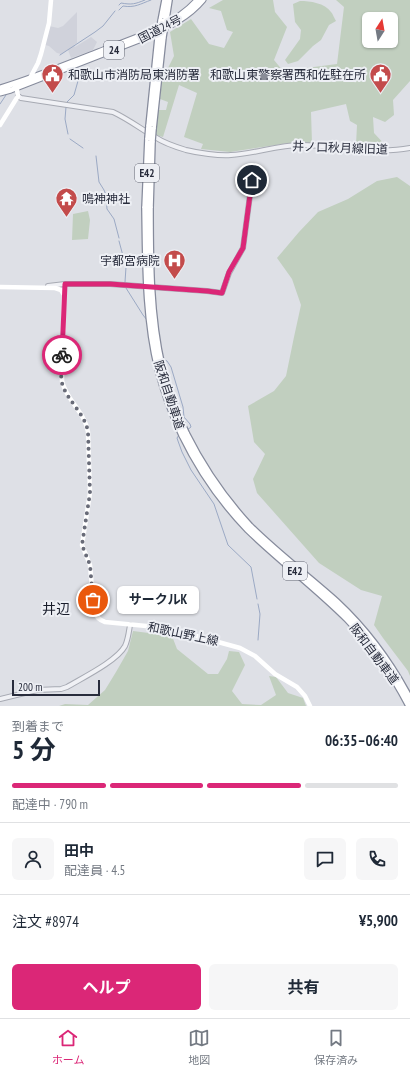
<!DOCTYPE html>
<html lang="ja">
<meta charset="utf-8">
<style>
body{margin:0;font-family:"PT Sans Narrow","Noto Sans JP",sans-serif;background:#f6f6f7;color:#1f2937;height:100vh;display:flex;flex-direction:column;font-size:15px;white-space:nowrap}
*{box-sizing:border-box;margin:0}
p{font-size:13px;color:#747a83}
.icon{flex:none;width:22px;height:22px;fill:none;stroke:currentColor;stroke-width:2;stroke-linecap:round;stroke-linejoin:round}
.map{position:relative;height:706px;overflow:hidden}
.sheet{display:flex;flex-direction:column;background:#fff;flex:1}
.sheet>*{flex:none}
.needle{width:26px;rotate:11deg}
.tools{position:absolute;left:362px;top:12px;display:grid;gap:8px}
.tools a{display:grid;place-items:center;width:36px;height:36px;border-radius:6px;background:#fff;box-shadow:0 1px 3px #0004;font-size:20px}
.scale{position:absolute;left:12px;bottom:10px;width:88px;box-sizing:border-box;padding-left:4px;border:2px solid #282c3c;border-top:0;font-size:11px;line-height:14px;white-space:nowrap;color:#282c3c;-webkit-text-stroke:3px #edeff4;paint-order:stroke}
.pin{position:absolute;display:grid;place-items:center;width:34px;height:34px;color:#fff;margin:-17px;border:2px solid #fff;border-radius:50%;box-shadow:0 1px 4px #0007}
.courier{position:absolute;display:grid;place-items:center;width:40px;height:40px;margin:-20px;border:3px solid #db2777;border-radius:50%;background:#fff;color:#222;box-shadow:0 1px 5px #0007}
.bubble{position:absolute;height:28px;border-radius:6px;background:#fff;box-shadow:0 1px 3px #0004;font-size:13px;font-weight:700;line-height:28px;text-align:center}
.headline em{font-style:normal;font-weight:700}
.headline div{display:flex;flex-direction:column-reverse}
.headline{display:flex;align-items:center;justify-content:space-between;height:68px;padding:0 12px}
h1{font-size:26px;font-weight:700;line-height:30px}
.bar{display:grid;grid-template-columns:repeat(4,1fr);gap:6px 4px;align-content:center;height:48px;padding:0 12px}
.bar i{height:5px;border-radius:3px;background:#e0e1e3}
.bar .on{background:#db2777}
.bar p{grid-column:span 4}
.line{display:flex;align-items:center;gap:10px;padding:0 12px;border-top:1px solid #e0e1e3}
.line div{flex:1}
.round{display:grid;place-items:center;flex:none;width:42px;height:42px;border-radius:6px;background:#f6f6f7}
.action{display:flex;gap:8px;margin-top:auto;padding:8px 12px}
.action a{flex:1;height:46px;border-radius:6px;background:#db2777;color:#fff;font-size:16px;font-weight:700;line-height:46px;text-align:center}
.action a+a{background:#f6f6f7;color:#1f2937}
.dock{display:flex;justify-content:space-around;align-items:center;height:56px;border-top:1px solid #e0e1e3;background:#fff;font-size:11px;color:#747a83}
.dock a{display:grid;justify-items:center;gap:2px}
.dock .on{color:#db2777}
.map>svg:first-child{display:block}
.built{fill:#d0d2db}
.green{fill:#c1cfbf;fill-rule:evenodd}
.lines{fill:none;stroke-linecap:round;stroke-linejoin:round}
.stream{stroke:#9ba9c4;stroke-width:1}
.tertiary-casing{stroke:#a7aab3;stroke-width:6}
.trunk-casing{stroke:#868b9c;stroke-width:7}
.motorway-casing{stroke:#868b9c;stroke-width:8}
.tertiary{stroke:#f0f1f5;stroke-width:4}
.secondary{stroke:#fff;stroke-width:4.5}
.trunk{stroke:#fff;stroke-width:5}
.motorway{stroke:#fff;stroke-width:5.5}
.motorway-bridge-casing{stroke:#868b9c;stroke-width:8;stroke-linecap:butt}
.motorway-bridge{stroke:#fff;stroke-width:5.5}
.done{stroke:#686b78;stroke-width:4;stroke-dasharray:0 7.2}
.route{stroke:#db2777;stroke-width:5}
.labels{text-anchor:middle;stroke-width:4;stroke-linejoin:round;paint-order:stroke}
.shield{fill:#edeff4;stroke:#636673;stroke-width:1}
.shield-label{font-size:11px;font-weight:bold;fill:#282c3c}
.street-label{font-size:12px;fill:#282c3c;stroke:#edeff4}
.poi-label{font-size:12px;fill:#282c3c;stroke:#edeff4;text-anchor:start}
.quarter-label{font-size:14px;fill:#1a1e2c;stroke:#edeff4}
</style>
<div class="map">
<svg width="410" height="706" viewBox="0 0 410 706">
<rect width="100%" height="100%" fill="#dee0e6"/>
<path class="built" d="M77 12V43L74 45 75 47 91 37 97 42 93 50 71 58 68 50 61 54 57 53 49 46 45 45 49 26 58 28 63 26Z"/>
<path class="green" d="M223 0H273L275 12 287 27 274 60 283 71 337 64 344 7 336 0H410V81L393 100 394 115 385 122 373 117 374 133 387 147 356 145 357 125 350 121 346 104 311 112 312 143 296 142 230 152 201 149 203 144 184 137 197 93 179 85 163 137 156 135 155 133 157 110H166L168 102 160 99 162 80 174 56 170 32 191 19 209 44 224 48 233 32 227 30 221 11 209 8ZM369 19H391V41H369Z
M300 1C310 1 325 3 331 12 333 14 334 18 336 21L329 25 321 40 313 46 298 61 288 64 285 60 300 39 301 30 295 22 293 4Z
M397 177 410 186V676L408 671 383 638 374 625 382 596 361 590 319 563 257 493 253 479 265 454 254 442 248 406 274 391 286 376 294 337 301 305 292 279 277 258 299 232 318 212 348 199 377 181Z
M88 211 90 220 88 239 72 240 73 214Z
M133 631 172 636 177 649 208 674H218L227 659 229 651 239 652 245 665 232 691 242 704 261 705 276 695 269 676 276 677 288 693 303 698 306 706H59L65 704 88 705 105 690 116 672 128 651Z"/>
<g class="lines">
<path class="stream" d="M119 5 121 3C132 5 135 4 145 0
M119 10 123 6C135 8 140 4 151 0
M60 55 95 32 103 26 115 11
M67 102 74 95 78 81
M0 104 6 95
M66 107 65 119 68 134
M70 139 83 148
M96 156 99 182 104 190 106 195 107 209 114 219 119 238
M119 241 126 267 125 282
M126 288 143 315 147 320
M163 359 167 361 171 367 183 407 184 417 190 424 191 427 187 430
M179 435 177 438 178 441 182 452 191 470 214 504 228 545 251 567 257 599
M258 640 260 614 258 604"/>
<defs>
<path id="tertiary" d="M18 96 21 98 113 112C128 119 141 129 155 137 164 143 176 147 186 150 198 153 219 156 231 155 254 154 277 145 301 145 336 145 375 155 410 148
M48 286 65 284H110L207 291 222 293 229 273 243 248 252 180
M0 699 37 690 61 689 67 687C82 678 117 661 125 646 128 640 129 631 130 625"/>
<path id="trunk" d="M0 88C33 78 65 65 98 52 130 39 174 27 197 0
M0 93 11 90 147 37C168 27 188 18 203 0"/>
<path id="motorway" d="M166 19 169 0
M161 21 165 0
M149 126 158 38
M153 129 163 37
M145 208 148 138
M150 208 152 141
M186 433C203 467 224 498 250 526 277 553 308 576 337 602 367 630 391 663 410 699
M182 435C199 470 221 502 248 530 280 561 316 588 347 619 372 645 393 675 409 706"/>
</defs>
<use href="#tertiary" class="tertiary-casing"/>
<use href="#trunk" class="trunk-casing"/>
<use href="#motorway" class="motorway-casing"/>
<use href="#tertiary" class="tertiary"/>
<path class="secondary" d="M30 81V78L38 63 41 54 49 23 51 0
M0 125 18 96 16 84
M0 287 55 288 61 290 64 295 62 381C66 400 85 412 88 432L90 493 82 545 90 565 94 611C96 617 99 620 105 622L167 628 240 648 255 656 275 674 297 687 305 696 310 706"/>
<use href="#trunk" class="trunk"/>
<use href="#motorway" class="motorway"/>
<defs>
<path id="motorway-bridge" d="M163 37 166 19
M158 38 161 21
M148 138 149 126
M152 141 153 129
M145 208C146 262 145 316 158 369 164 392 172 414 182 435
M150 208C150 261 150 315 162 367 168 390 176 412 186 433"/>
</defs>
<use href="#motorway-bridge" class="motorway-bridge-casing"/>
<use href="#motorway-bridge" class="motorway-bridge"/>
</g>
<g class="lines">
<path class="done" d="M62 355C62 364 60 374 62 383 67 401 85 413 88 432L90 493 82 545 90 565 93 600"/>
<path class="route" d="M62 355 65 284H110L207 291 222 293 229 272 243 248 252 180"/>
</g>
<defs>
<symbol id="civic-pin" viewBox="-11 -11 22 30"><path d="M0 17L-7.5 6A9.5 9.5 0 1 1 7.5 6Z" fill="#c34b4b" stroke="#edeff4"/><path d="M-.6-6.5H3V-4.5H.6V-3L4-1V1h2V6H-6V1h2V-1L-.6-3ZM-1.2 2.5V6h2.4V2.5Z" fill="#fff"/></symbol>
<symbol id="temple-pin" viewBox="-11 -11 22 30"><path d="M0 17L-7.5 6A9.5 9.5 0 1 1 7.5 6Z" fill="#c34b4b" stroke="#edeff4"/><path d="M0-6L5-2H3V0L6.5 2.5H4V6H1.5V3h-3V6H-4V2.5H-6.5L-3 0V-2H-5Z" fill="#fff"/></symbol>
<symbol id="hospital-pin" viewBox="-11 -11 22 30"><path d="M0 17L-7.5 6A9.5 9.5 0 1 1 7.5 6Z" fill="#c34b4b" stroke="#edeff4"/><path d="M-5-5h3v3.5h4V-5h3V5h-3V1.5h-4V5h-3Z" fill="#fff"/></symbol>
</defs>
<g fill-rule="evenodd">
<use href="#civic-pin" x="40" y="62" width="25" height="34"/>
<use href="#civic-pin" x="368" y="62" width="25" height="34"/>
<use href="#temple-pin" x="54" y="186" width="25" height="34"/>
<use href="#hospital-pin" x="162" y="248" width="25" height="34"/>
</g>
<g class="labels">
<g class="shield">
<rect x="104" y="41" width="20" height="18" rx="3"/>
<rect x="135" y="164" width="24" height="18" rx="3"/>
<rect x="283" y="562" width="24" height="18" rx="3"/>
</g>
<g class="shield-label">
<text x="114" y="54">24</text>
<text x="147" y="177">E42</text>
<text x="295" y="575">E42</text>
</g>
<g class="street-label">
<text transform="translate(160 29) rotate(-27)" y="4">国道24号</text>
<text transform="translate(340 148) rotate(2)" y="4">井ノ口秋月線旧道</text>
<text transform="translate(169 395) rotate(72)" y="4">阪和自動車道</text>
<text transform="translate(183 634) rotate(12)" y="4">和歌山野上線</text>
<text transform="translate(374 654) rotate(53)" y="4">阪和自動車道</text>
</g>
<g class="poi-label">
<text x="68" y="79">和歌山市消防局東消防署</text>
<text x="366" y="79" text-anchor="end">和歌山東警察署西和佐駐在所</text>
<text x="82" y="203">鳴神神社</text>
<text x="160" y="265" text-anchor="end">宇都宮病院</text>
</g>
<g class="quarter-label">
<text x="56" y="614">井辺</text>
</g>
</g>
</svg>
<div class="tools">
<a><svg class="needle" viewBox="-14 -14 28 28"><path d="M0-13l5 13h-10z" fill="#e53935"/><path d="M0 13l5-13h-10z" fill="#747a83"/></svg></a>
</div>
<div class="scale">200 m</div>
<div class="pin" style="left:93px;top:600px;background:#ea580c"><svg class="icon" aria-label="bag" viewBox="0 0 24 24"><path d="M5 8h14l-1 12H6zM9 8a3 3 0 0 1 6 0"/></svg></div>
<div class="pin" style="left:252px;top:180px;background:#1f2937"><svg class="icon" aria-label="home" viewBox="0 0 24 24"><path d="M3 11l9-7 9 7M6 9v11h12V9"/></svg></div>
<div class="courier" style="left:62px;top:355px"><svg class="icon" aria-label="bike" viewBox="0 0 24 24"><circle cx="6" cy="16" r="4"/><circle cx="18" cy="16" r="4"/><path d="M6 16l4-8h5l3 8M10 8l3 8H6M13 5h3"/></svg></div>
<div class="bubble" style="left:117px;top:586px;width:82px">サークルK</div>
</div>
<section class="sheet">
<div class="headline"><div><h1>5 分</h1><p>到着まで</p></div><em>06:35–06:40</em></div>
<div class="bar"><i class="on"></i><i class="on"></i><i class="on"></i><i></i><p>配達中 · 790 m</p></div>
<div class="line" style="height:72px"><a class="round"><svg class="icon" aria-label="person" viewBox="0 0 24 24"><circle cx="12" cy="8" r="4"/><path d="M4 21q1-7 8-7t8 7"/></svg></a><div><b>田中</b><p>配達員 · 4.5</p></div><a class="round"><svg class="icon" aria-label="chat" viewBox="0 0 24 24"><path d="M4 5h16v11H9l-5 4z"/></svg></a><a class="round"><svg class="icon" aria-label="phone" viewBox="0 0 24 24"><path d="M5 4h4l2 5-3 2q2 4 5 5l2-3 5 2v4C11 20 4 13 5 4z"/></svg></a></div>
<div class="line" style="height:52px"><div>注文 #8974</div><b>¥5,900</b></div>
<div class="action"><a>ヘルプ</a><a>共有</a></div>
</section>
<nav class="dock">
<a class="on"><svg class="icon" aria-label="home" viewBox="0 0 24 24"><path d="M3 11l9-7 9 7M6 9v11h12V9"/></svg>ホーム</a>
<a><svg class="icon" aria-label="map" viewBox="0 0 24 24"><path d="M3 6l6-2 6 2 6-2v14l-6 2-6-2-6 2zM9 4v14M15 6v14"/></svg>地図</a>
<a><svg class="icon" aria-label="saved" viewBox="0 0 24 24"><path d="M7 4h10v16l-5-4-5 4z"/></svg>保存済み</a>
</nav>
